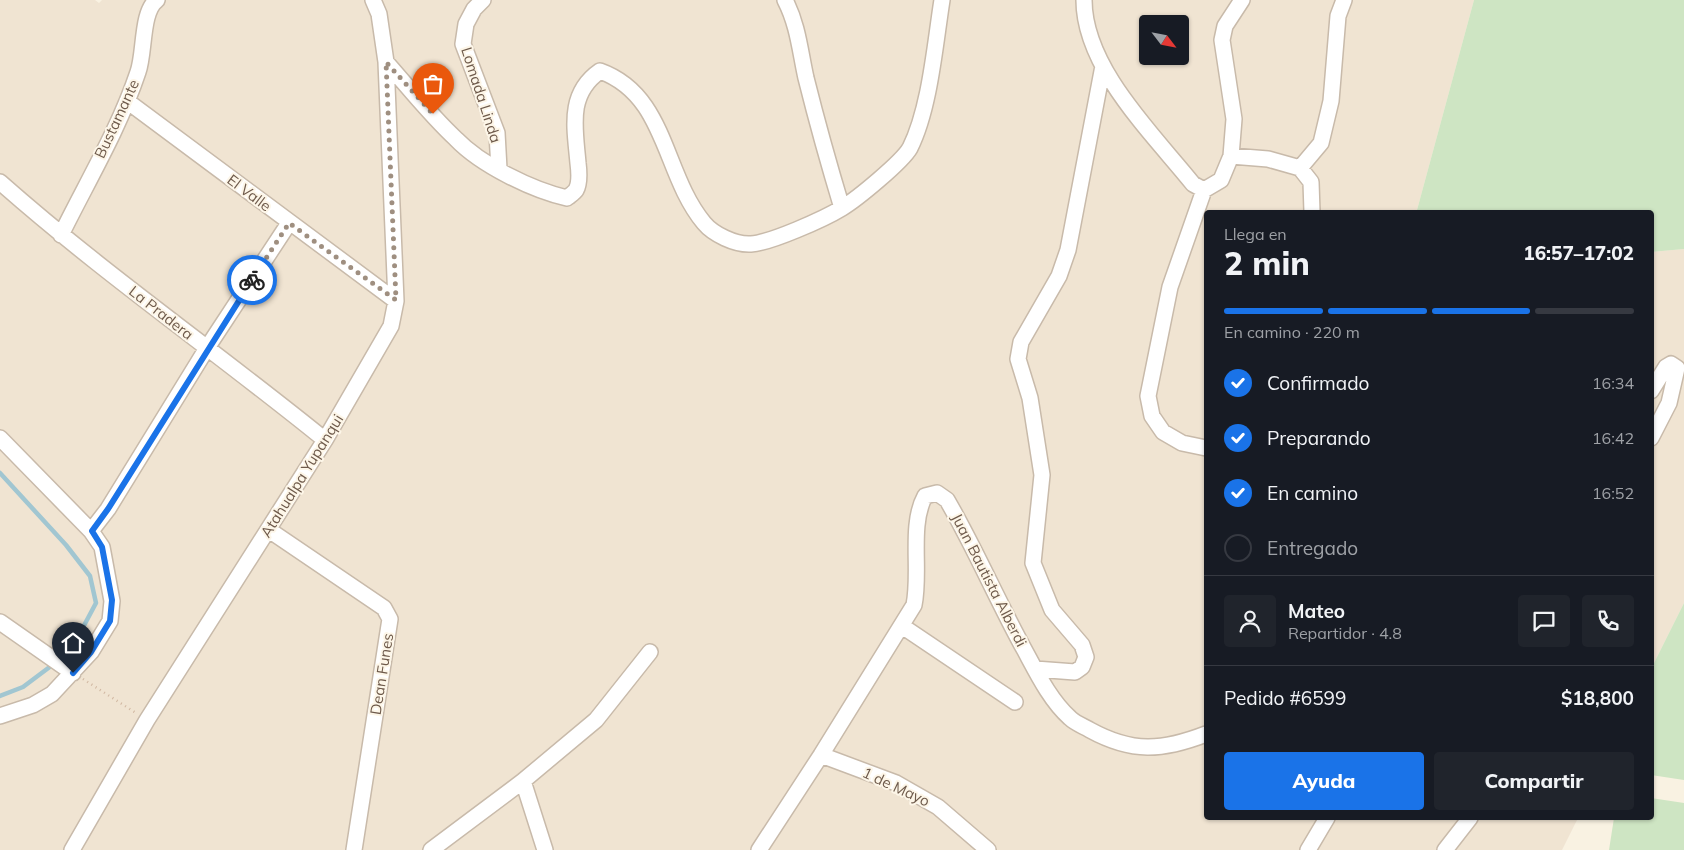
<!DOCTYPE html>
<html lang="es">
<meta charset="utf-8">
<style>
body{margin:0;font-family:Mulish,sans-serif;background:#20242c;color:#f1f3f6;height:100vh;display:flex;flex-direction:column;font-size:19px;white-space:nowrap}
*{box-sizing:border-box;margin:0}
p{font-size:16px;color:#9ea1a6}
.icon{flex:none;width:28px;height:28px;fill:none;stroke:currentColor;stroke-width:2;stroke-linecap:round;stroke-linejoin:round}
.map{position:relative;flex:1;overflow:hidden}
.panel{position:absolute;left:1204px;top:210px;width:450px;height:610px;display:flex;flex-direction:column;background:#171b24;border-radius:5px;box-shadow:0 1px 4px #0004}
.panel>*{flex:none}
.needle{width:32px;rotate:122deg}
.tools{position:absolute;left:1139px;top:15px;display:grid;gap:10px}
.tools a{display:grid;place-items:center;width:50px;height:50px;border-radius:5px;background:#171b24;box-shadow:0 1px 4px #0004;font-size:25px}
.pin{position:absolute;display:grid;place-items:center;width:42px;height:42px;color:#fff;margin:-51px -21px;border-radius:50% 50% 50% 0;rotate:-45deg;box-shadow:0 0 5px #0007}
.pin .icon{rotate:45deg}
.courier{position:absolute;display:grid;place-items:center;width:50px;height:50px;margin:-25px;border:4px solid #1a73e8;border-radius:50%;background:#fff;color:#222;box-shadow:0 1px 6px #0007}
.headline em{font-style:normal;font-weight:800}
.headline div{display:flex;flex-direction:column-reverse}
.headline{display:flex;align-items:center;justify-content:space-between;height:85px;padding:0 20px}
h1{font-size:32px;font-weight:800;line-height:38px}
.bar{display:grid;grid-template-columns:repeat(4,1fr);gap:8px 5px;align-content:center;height:60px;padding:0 20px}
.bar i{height:6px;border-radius:4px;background:#363941}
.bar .active{background:#1a73e8}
.bar p{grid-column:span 4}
.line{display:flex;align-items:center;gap:12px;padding:0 20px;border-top:1px solid #363941}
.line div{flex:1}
.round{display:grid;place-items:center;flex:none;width:52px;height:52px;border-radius:5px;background:#20242c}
ol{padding:0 20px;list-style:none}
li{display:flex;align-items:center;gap:15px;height:55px}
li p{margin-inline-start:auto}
li .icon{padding:5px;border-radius:50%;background:#1a73e8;color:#fff;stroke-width:4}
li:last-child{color:#9ea1a6}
li i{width:28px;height:28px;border:2px solid #363941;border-radius:50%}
.button{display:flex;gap:10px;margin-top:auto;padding:10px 20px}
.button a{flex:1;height:58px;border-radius:5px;background:#1a73e8;color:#fff;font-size:20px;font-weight:800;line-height:58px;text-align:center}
.button a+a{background:#20242c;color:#f1f3f6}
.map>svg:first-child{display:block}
.residential{fill:#f0e4d2;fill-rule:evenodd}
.green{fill:#cee5c3}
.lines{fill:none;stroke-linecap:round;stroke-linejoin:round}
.stream{stroke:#a1c6d1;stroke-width:4.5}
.minor-casing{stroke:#c8baaa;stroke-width:18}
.path{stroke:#d0b7a1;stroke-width:2.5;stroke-dasharray:1 4;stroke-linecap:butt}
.minor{stroke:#fff;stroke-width:15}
.done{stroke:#9f8f80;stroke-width:5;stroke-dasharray:0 9}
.route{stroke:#1a73e8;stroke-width:6}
.labels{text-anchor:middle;stroke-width:4;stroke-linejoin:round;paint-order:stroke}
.street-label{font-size:15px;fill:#6e5a4b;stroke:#fdf6e8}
</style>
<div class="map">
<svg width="1684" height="850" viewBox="0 0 1684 850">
<rect width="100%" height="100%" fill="#f9f2e2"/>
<path class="residential" d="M0 0H95L99 3 102 0H1474L1417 210 1419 212H1206V818H1578L1562 850H0ZM1148 24H1180V56H1148Z
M1684 249V603L1651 669V252Z"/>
<path class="green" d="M1474 0H1684V249L1651 252V212H1419L1417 210Z
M1684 603V780L1651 775V669Z
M1651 798 1684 803V850H1609L1614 818H1651Z"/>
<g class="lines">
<path class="stream" d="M0 473 66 545 90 576 96 603 80 633 61 654
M0 696 23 687 51 666"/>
<defs>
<path id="minor" d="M483 0 474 9 466 24 463 44 497 133 499 169
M785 0C798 25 800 51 806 78 817 122 829 165 842 208
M1084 0C1084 68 1153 134 1193 184L1204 190 1221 180 1231 156 1234 119 1222 40 1225 26 1242 0
M386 62C409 88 431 116 456 139 481 165 532 190 567 198 569 196 574 193 576 190 580 183 579 171 578 163 575 128 567 94 600 71 667 95 663 174 704 223 713 234 735 245 751 244 770 243 824 219 842 208 857 199 902 162 910 148 930 108 935 44 942 0
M127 101 396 301
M1231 156 1268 159 1300 168 1321 143 1331 101 1338 16 1344 0
M1300 168 1311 182 1312 212
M0 182C104 274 218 353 325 440
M1204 190 1170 287 1148 396 1152 416 1163 432 1182 443 1206 448
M61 235C87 182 119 129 138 72 145 53 141 11 157 0
M1651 391 1666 367 1671 364 1677 368 1669 403 1651 438
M0 438 91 531 102 547 112 601 110 621 91 652 52 694 33 705 0 716
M269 530 384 608 390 619 354 850
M91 531 108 509 207 348 289 223
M0 622 73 673
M902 626 1015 702
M1035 669 1075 672 1082 667 1086 657 1082 645 1052 610 1033 563 1042 475 1030 398 1018 359 1021 342 1059 276 1068 250 1103 66
M821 755 896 783 938 807 988 850
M523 781 545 850
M72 850 147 720 325 440 391 326 396 301 386 62 379 14 373 0
M431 850 523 781 596 720 650 652
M759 850 821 755 914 605C921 572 909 525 925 496L937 493 947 500C975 548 997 600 1024 649 1037 673 1050 700 1070 718 1075 723 1083 726 1090 730 1132 753 1162 751 1206 734
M1308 850 1327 818
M1445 850 1470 818"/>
</defs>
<use href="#minor" class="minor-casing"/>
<path class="path" d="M83 679 136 713"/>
<use href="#minor" class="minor"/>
</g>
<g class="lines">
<path class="done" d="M252 280 289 223 396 300 386 62 433 114"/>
<path class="route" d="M73 673 91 652 110 621 112 600 102 547 92 531 108 509 252 280"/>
</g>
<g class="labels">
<g class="street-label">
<text transform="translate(481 95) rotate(72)" y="5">Lomada Linda</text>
<text transform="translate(117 119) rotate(-65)" y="5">Bustamante</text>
<text transform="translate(249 193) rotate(37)" y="5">El Valle</text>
<text transform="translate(161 313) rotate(38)" y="5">La Pradera</text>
<text transform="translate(302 476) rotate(-58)" y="5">Atahualpa Yupanqui</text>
<text transform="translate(989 580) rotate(63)" y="5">Juan Bautista Alberdi</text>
<text transform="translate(382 674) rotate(-81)" y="5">Dean Funes</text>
<text transform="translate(896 787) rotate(25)" y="5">1 de Mayo</text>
</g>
</g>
</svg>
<div class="tools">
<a><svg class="needle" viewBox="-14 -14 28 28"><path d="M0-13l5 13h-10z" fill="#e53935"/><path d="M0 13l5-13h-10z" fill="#9ea1a6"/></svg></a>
</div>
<div class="pin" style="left:433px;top:114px;background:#ea580c"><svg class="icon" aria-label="bag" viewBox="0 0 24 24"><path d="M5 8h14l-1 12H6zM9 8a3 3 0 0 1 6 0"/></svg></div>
<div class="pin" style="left:73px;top:673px;background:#1f2937"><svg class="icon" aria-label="home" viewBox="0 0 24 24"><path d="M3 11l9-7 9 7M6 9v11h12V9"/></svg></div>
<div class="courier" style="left:252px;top:280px"><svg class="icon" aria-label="bike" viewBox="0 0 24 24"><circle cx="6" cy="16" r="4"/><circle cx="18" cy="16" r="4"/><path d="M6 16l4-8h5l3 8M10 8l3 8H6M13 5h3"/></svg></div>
<section class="panel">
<div class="headline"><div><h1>2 min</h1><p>Llega en</p></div><em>16:57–17:02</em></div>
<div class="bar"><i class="active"></i><i class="active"></i><i class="active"></i><i></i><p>En camino · 220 m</p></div>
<ol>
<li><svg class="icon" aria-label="check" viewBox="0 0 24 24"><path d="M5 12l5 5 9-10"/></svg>Confirmado<p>16:34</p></li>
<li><svg class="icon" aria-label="check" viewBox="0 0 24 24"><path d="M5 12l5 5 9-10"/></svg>Preparando<p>16:42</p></li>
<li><svg class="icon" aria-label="check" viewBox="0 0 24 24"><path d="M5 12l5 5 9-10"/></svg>En camino<p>16:52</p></li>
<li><i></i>Entregado</li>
</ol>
<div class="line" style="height:90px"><a class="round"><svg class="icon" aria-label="person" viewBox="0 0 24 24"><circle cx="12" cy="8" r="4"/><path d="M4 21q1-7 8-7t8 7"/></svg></a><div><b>Mateo</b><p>Repartidor · 4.8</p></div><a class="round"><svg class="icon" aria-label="chat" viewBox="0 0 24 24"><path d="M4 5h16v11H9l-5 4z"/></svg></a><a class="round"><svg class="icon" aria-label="phone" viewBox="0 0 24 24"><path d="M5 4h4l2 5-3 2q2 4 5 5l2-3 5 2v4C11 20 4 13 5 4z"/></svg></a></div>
<div class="line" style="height:65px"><div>Pedido #6599</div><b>$18,800</b></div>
<div class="button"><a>Ayuda</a><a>Compartir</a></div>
</section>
</div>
